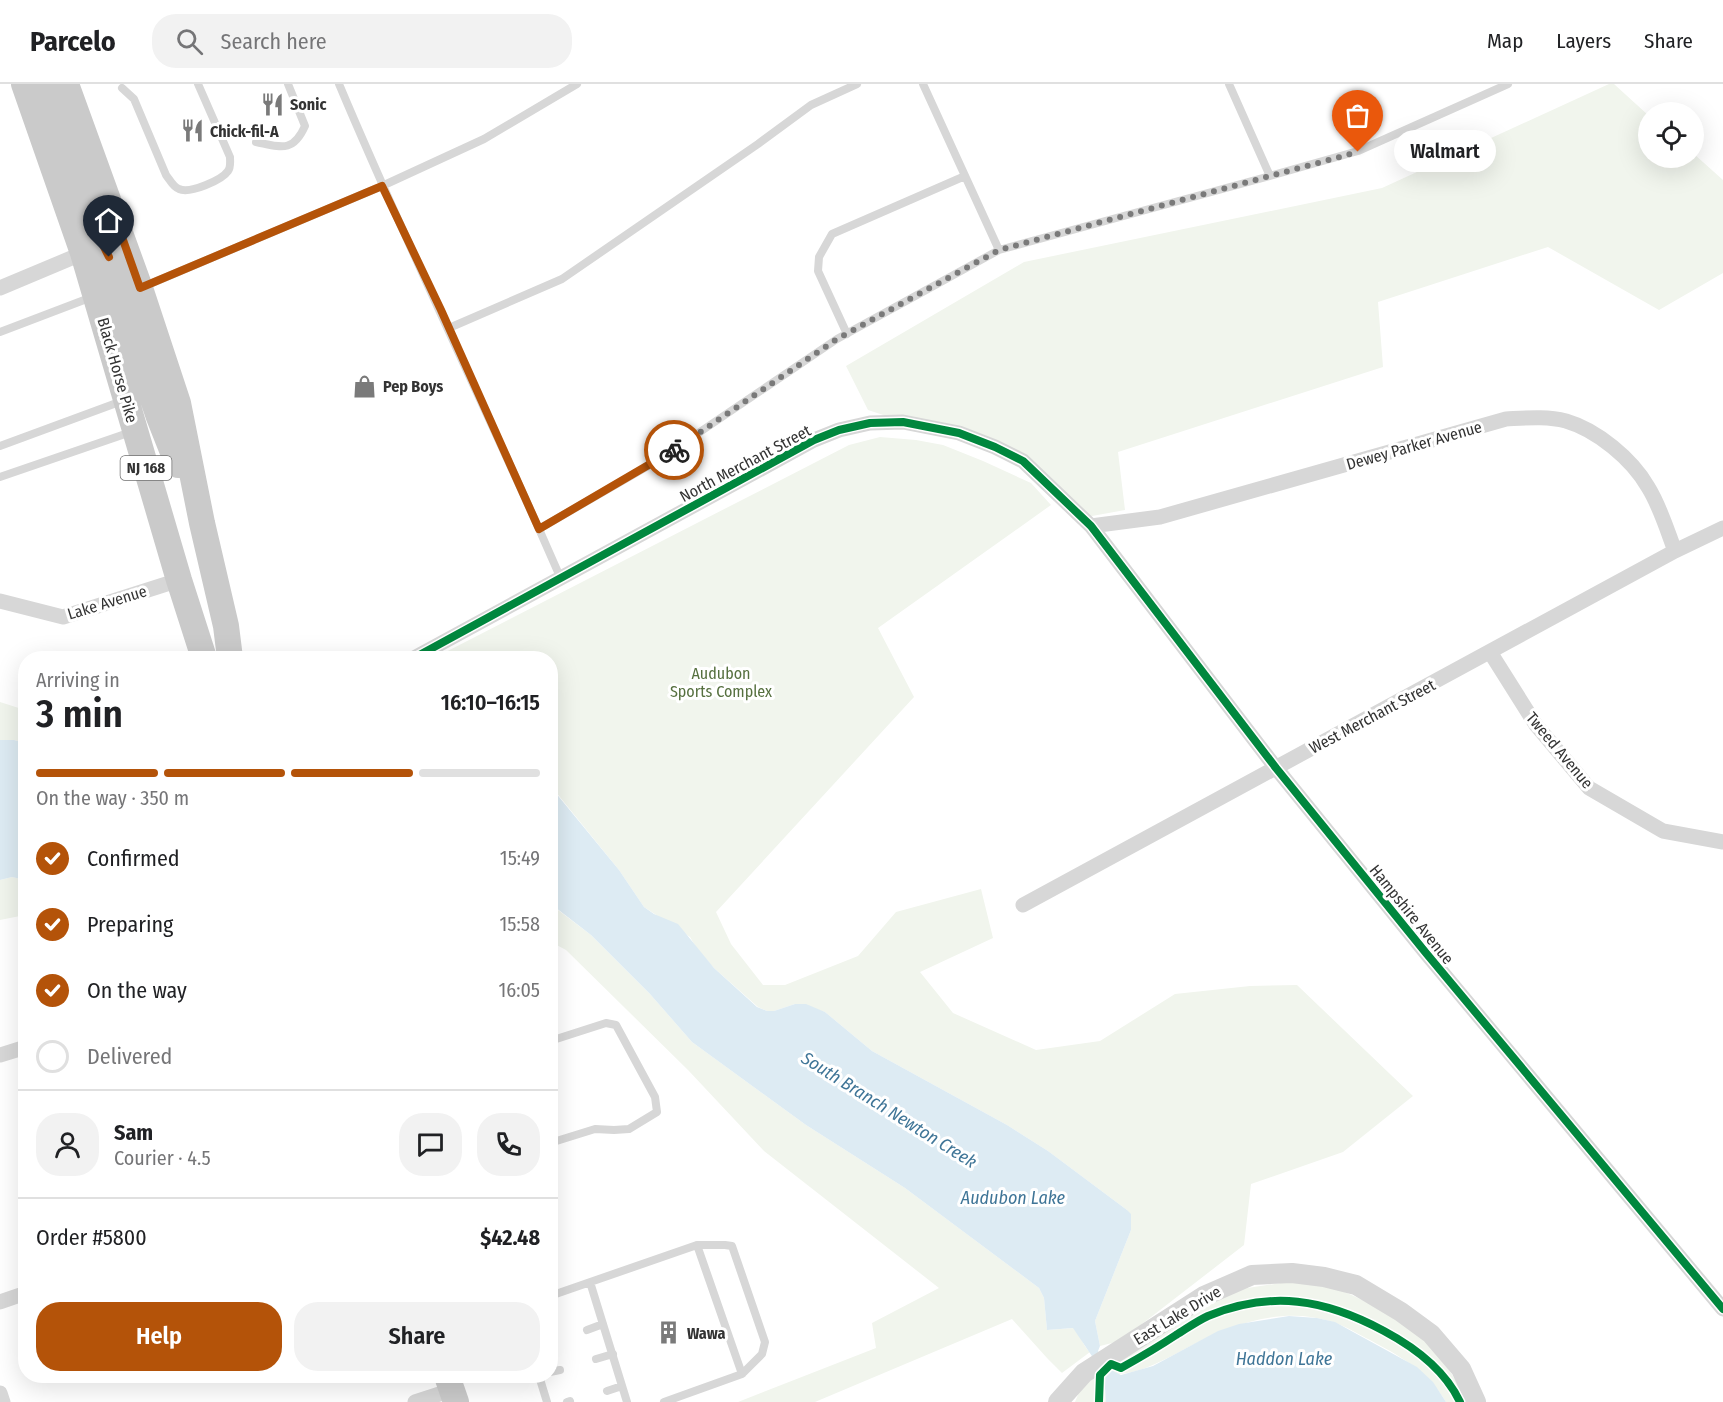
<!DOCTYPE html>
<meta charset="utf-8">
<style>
body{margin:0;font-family:"Fira Sans Condensed",sans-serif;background:#f2f2f2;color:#202124;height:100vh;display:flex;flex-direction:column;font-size:22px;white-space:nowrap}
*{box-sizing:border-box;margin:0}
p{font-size:20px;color:#757577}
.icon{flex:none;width:33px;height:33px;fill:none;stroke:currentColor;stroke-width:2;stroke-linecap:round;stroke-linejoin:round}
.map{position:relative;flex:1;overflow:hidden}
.drawer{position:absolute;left:18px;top:567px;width:540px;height:732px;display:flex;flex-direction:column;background:#fff;border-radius:24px;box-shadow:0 6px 24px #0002}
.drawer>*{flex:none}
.buttons{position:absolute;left:1638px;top:18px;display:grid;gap:12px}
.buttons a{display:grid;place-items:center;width:66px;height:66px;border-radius:50%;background:#fff;box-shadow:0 6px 24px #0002;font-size:30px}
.pin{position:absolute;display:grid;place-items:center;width:51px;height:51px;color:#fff;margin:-62px -26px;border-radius:50% 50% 50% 0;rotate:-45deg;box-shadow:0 0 6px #0007}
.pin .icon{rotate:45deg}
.courier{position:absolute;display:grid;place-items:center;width:60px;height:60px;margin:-30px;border:4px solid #b45309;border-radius:50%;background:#fff;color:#222;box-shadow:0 2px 8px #0007}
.bubble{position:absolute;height:42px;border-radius:21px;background:#fff;box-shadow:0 6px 24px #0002;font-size:20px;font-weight:600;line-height:42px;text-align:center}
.summary em{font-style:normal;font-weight:600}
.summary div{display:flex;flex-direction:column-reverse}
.summary{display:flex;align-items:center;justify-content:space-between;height:102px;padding:0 18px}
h1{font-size:39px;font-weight:600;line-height:45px}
.bar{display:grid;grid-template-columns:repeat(4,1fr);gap:9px 6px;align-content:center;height:72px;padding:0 18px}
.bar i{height:8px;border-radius:4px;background:#e0e0e0}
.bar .current{background:#b45309}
.bar p{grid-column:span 4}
.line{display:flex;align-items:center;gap:15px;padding:0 18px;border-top:2px solid #e0e0e0}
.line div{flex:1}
.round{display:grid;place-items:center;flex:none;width:63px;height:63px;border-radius:24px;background:#f2f2f2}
ol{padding:0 18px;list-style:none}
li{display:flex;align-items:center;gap:18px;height:66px}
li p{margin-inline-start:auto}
li .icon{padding:6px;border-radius:50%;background:#b45309;color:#fff;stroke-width:4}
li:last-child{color:#757577}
li i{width:33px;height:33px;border:3px solid #e0e0e0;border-radius:50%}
.action{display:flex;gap:12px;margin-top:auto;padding:12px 18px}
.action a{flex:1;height:69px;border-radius:24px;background:#b45309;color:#fff;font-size:24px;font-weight:600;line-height:69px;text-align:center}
.action a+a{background:#f2f2f2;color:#202124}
header{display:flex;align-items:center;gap:36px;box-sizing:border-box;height:84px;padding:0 30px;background:#fff;border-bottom:2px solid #e0e0e0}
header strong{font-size:28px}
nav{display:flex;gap:33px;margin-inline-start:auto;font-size:21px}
.search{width:420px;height:54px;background:#f2f2f2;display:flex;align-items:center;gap:15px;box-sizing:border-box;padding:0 21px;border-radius:24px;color:#757577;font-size:22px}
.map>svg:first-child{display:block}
.green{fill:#f1f5ed}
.water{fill:#ddebf3}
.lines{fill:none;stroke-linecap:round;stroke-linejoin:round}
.service{stroke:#d7d7d7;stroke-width:8}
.minor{stroke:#d7d7d7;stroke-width:15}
.tertiary{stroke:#d7d7d7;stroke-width:20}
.primary{stroke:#cacaca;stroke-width:26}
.cycleway-casing{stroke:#fff;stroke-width:11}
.cycleway{stroke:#00873e;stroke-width:8}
.done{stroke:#7a7a7a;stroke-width:6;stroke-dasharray:0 10.8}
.route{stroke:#b45309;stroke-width:8}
.labels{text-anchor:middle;stroke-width:6;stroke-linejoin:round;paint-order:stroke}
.shield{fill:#fff;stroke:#707070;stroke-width:1.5}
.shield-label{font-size:15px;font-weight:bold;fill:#333}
.poi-label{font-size:16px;font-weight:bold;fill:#333;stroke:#fff;text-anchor:start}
.street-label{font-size:16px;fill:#333;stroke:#fff}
.park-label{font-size:16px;fill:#56703f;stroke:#fff}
.water-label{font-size:18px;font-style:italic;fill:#3f7597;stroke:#fff}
</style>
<header>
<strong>Parcelo</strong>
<div class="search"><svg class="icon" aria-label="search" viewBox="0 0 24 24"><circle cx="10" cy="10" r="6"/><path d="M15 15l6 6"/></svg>Search here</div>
<nav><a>Map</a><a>Layers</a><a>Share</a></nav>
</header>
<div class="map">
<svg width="1723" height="1318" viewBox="0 0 1723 1318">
<rect width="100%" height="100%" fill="#fff"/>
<path class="green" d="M1609 0H1614L1648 31V74H1694V70L1723 96V189L1659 226 1548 163 1378 218 1383 283 1118 368 1125 426 1081 434 1023 377 868 326 846 282 1024 178 1382 104Z
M880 353 916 356 943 361 983 377 1031 399 1051 421 878 544 914 613 716 828 731 860 763 901H785L858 872 896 828 981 805 993 854 920 888 953 929 1036 966 1100 957 1175 910 1250 902 1297 901 1413 1012 1343 1068 1251 1100 1244 1161 1120 1257 1100 1262 1095 1237 1131 1146 1127 1126 1048 1067 1007 1041 872 967 825 928 795 920 774 927H767L758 923 714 884 697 865 690 853 644 823 619 786 551 702 550 574H434L849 361Z
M0 618 25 626V659L14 656H0Z
M12 793 25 796V831L0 836V796Z
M550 820 591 851 650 910 692 958 806 1041 905 1104 1039 1204 1044 1214 1047 1246 1074 1244C1081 1251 1082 1261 1090 1268L1062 1289 1047 1274 1012 1235 815 1318H738L876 1264 872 1239 939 1204 764 1067 688 986 566 866 551 858Z
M1281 1199C1294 1199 1310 1198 1323 1201 1337 1204 1350 1210 1362 1216 1411 1240 1445 1267 1466 1318H1446C1427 1286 1401 1273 1370 1256 1358 1250 1345 1242 1333 1238 1279 1221 1228 1242 1181 1267 1154 1281 1135 1292 1104 1290L1106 1318H1075L1083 1299 1187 1231 1241 1205Z"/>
<path class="water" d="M0 656H14L25 659V796L12 793 0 796Z
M550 702 619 786 644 823 654 830 678 840 714 884 757 923 767 927H774L795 920H806L825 928 872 967 1007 1041 1048 1067 1127 1126 1131 1130V1146L1095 1237 1100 1262 1098 1267 1111 1286 1121 1291 1153 1282 1218 1247 1239 1240 1289 1232 1317 1234 1335 1238 1417 1283 1433 1298 1446 1318H1106L1104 1290 1073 1244 1047 1246 1044 1214 1039 1204 905 1104 806 1041 692 958 650 910 591 851 551 820Z"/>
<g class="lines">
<path class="service" d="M339 0C402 150 472 296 539 445L660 375 837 255 999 166 923 0
M122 4 134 15 166 91C170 96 173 103 179 105 190 110 222 96 228 87 231 83 230 78 230 73L198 0
M256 58C281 63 293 69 305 42L288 0
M1270 92 1358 67 1508 0
M999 166 1270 92 1229 0
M145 202 382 102 484 55 577 0
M449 244 562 195 758 60 811 21 857 0
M0 248 92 213
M847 250 818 187 819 173 832 150 965 92
M0 362 122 317
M0 393 131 348
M539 445 561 495
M550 957 606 939 616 941 655 1013 657 1028 629 1045 614 1046 595 1045 550 1059
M697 1161H725L732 1162 765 1258 762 1270 742 1290
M590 1198 627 1318
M550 1212 697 1161 742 1290 664 1318
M587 1246 603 1240
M596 1275 613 1270
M550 1288 560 1286
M539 1292 547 1318
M607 1307 622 1302
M567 1318 570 1317"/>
<path class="minor" d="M0 204 88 167
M1091 442 1160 433 1506 335C1526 334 1547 332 1566 337 1597 346 1632 375 1648 403 1660 422 1667 446 1675 467
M0 517 63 533 179 496
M1490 568 1536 641 1589 704 1663 747 1723 758
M414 574 814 356 839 346 870 339 903 338 959 349 995 363 1023 377 1091 442 1276 684 1426 869 1723 1225
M1023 821 1675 467 1723 444
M0 971 26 963
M0 1218 26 1209
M0 1309 3 1318
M415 1318 452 1306"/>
<path class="tertiary" d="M1058 1318 1084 1289 1204 1212 1252 1191 1292 1189 1324 1193 1356 1201 1401 1228 1431 1250 1461 1285 1476 1318"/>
<path class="primary" d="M24 0 83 169 179 496 204 574
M48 0 103 161 114 185 122 191
M66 0 140 204 178 319 202 439 226 542 230 574
M89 174 104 187 118 211 159 333 178 381
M447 1292 456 1318"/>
<defs>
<path id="cycleway" d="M414 574 814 356 839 346 870 339 903 338 959 349 995 363 1023 377 1091 442 1276 684 1426 869 1723 1225
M1099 1318 1100 1291 1111 1280 1121 1284C1139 1274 1158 1263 1176 1251 1186 1245 1197 1237 1208 1232 1271 1206 1325 1215 1384 1247 1414 1263 1445 1286 1460 1318"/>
</defs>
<use href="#cycleway" class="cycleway-casing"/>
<use href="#cycleway" class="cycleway"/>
</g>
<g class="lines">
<path class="done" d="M674 366 837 255 999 166 1358 68"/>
<path class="route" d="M109 173 103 161 122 153 140 204 382 102 441 226 539 445 674 366"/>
</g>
<defs>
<symbol id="restaurant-bare" viewBox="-9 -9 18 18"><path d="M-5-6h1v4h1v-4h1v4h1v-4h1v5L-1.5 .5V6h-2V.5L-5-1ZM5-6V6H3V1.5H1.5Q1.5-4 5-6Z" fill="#7a7a7a" stroke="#fff" stroke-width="2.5" paint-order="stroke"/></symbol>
<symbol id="shop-bare" viewBox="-9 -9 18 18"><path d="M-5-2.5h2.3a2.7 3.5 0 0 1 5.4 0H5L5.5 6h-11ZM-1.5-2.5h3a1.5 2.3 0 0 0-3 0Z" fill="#7a7a7a" stroke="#fff" stroke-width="2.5" paint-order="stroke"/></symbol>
<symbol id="building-bare" viewBox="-9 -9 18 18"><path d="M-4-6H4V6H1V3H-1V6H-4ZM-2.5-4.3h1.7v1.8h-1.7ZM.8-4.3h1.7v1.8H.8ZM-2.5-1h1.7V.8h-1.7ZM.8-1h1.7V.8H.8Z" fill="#7a7a7a" stroke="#fff" stroke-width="2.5" paint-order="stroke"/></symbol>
</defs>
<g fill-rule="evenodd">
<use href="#restaurant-bare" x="256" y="4" width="33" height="33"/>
<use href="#restaurant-bare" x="176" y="30" width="33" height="33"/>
<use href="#shop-bare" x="348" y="286" width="33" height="33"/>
<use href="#building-bare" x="652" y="1232" width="33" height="33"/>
</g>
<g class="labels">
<rect class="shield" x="120.5" y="372" width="51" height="24" rx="4.5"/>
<g class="shield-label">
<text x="146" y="389">NJ 168</text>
</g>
<g class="poi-label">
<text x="290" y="26">Sonic</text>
<text x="210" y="53">Chick-fil-A</text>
<text x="383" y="308">Pep Boys</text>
<text x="687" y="1255">Wawa</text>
</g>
<g class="street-label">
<text transform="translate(118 286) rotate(74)" y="6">Black Horse Pike</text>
<text transform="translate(1414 361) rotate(-16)" y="6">Dewey Parker Avenue</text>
<text transform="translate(745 379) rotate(-28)" y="6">North Merchant Street</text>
<text transform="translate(107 518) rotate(-17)" y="6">Lake Avenue</text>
<text transform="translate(1372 632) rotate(-28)" y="6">West Merchant Street</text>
<text transform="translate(1560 666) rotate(50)" y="6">Tweed Avenue</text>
<text transform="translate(1412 830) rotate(51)" y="6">Hampshire Avenue</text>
<text transform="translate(1177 1231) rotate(-31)" y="6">East Lake Drive</text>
</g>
<g class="park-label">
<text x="721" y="595">Audubon<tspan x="721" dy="18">Sports Complex</tspan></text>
</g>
<g class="water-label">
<text transform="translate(889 1026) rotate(32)" y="6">South Branch Newton Creek</text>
<text x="1013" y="1120">Audubon Lake</text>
<text x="1284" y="1281">Haddon Lake</text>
</g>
</g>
</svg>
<div class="buttons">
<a><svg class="icon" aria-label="locate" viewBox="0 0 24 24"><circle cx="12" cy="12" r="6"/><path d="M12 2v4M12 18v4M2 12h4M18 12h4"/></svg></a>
</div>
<div class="pin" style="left:1358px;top:68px;background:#ea580c"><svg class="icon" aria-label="bag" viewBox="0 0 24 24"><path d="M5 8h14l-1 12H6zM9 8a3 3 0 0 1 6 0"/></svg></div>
<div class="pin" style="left:109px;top:173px;background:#1f2937"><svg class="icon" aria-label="home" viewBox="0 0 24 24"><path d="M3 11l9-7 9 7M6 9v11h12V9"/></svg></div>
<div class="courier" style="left:674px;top:366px"><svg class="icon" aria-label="bike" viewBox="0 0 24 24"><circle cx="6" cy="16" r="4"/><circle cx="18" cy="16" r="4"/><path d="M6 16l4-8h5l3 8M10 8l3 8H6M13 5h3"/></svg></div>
<div class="bubble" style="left:1394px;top:46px;width:102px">Walmart</div>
<section class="drawer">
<div class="summary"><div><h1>3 min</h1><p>Arriving in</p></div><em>16:10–16:15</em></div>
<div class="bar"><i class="current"></i><i class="current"></i><i class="current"></i><i></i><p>On the way · 350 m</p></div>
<ol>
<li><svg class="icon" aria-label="check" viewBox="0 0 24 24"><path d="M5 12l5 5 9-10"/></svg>Confirmed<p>15:49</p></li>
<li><svg class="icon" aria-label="check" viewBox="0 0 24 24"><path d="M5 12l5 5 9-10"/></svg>Preparing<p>15:58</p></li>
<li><svg class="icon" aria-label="check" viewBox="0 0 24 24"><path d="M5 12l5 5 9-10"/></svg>On the way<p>16:05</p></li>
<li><i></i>Delivered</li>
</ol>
<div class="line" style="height:108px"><a class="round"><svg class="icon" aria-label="person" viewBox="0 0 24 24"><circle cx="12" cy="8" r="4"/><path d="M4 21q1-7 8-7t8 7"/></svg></a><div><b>Sam</b><p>Courier · 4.5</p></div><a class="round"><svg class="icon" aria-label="chat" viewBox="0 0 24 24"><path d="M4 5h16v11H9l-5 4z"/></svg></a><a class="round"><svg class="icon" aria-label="phone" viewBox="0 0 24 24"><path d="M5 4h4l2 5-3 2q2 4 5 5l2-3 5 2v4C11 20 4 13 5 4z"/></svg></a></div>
<div class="line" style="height:78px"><div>Order #5800</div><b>$42.48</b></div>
<div class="action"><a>Help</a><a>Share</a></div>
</section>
</div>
